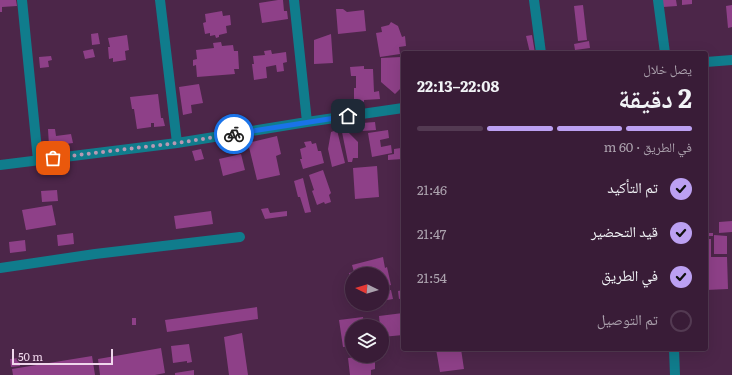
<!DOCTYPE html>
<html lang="ar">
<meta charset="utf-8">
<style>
body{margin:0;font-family:Literata,"Noto Naskh Arabic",serif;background:#40253f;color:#f1f3f6;direction:rtl;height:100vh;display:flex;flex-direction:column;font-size:15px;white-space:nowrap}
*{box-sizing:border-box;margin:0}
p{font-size:13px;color:#aba1ad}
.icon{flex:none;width:22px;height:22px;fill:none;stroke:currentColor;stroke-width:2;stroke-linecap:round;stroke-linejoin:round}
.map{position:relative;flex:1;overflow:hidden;direction:ltr}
.side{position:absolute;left:401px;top:51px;width:307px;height:300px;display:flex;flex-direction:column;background:#391c37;border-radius:4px;box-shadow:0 4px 16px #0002,0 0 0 1px #533a52;direction:rtl}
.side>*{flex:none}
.needle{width:26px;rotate:275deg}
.buttons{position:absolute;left:345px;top:267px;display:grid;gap:8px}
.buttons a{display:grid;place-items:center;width:44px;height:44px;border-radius:50%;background:#391c37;box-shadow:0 4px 16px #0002,0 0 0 1px #533a52;font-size:20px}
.scale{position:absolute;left:12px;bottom:10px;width:101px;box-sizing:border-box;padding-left:4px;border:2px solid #f0d7ec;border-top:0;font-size:11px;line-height:14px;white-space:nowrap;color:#f0d7ec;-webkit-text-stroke:3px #4c2649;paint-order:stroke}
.pin{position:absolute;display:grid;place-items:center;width:34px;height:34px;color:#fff;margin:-17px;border-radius:8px;box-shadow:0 2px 6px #0006}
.courier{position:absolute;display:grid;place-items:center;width:40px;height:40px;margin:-20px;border:3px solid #1a73e8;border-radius:50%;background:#fff;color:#222;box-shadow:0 1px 5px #0007}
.overview em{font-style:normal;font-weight:700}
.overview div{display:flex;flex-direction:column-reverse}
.overview{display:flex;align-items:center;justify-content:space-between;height:68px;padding:0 16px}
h1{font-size:26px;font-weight:700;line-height:30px}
.bar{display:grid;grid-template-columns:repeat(4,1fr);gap:6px 4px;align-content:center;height:48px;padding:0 16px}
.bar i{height:5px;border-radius:3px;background:#533a52}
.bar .current{background:#bca0f2}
.bar p{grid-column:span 4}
ol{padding:0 16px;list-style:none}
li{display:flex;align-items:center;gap:12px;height:44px}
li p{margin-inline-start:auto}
li .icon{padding:4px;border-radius:50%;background:#bca0f2;color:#111;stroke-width:4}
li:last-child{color:#aba1ad}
li i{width:22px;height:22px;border:2px solid #533a52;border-radius:50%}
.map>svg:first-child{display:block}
.building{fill:#8e4088}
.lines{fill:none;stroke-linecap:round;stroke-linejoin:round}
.minor{stroke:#107c8c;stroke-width:10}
.done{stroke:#b799b3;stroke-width:4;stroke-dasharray:0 7.2}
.route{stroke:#1a73e8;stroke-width:5}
</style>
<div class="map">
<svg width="732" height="375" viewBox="0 0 732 375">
<rect width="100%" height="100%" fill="#4c2649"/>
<path class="building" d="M0 0H16L17 6 2 7V12H0Z
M278 0H283L284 11H287L288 19 262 23 259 3Z
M663 0H676L677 6 663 7Z
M682 0H692V4L682 5Z
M583 5 587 40 578 41 574 6Z
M732 5V27L728 28 726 6Z
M336 9H343L347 12 364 10 366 31 338 34Z
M222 11 223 16 230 15 231 25 226 26 227 33 219 35V37L216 38 215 35 210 36V33L205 34 203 23 206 22 205 14Z
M391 22 398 26 402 37 405 36 406 46 399 47 400 54 380 57 376 33 382 32 381 27 389 25Z
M98 33 100 44 92 45 91 34Z
M331 34 333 63 314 64V40Z
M127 35 129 50 125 51 126 60 113 62V58L109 59 108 47H110L108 38Z
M532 35 535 53H530L526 36Z
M589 41 590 48 575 50 574 44Z
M221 42 222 46 233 45 234 51H238L239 69H234L235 74 197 77 196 65 193 66V60L197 59 196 50 214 48 213 43Z
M93 49 95 57 85 59 83 51Z
M271 50 272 54 286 52 287 62 283 63 284 71 277 72 276 65 266 67 267 78 254 80 252 64H254L253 56 265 55 264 51Z
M51 56 52 60 48 61 49 67 40 68 39 57Z
M401 57V63L403 64V86L395 94 381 82V58Z
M364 66V69H373L374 92 379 91 380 99 364 100V102H354V88H356V76H351L350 67Z
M199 84 203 103 191 105 192 113 183 115 179 87Z
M158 94 161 118H163L165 126 154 127V123H151V127L137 129 134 109H132L130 97Z
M375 122 376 130 362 131V123Z
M48 129H55L56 136 71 134 73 143 49 146Z
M337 130 345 163 332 167 328 149 331 132Z
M388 130 389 138 380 140 381 147 391 145 392 153 372 157 368 133Z
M342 132H348L358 142V158H353L352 162H348Z
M277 136 281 154 276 156 280 175 257 180 248 143Z
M311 141 312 144 316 143 318 151H321L324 163 303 169 300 159H302L300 149 306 147 304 142Z
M401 148 402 159 388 160V155L394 154V149Z
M201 149 204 159 195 161 192 151Z
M241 154 245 170 223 176 219 159Z
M377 166 379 197 355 199 353 168Z
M323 170 331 193 329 195 331 202 325 204 324 202 317 205 312 191 314 190 309 175Z
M303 178 311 212 305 213 300 197H298L294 181Z
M57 190 58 201 42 202 41 191Z
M52 205 56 225 26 230 22 210Z
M268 208 270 213 287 211V216L265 219 261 209Z
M211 211 213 224 176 229 174 216Z
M732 221V232L719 233V222Z
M73 233 74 244 58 246 57 235Z
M706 233H713V236H706Z
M714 235 727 236V254H714Z
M706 239H711V257H727L728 289 706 290Z
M25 240 26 251 10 253 9 242Z
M383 257 385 268 387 267 391 285 384 287 385 290H382V274H352L351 284 349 273 354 272 352 265Z
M391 290 393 299 382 301V292Z
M403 290V298L399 299 398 291Z
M257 307 258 319 167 332 165 320Z
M403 313V335L382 337V326H380L379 316Z
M363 317 364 326H352V346L343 347 339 320Z
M132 318H136V325H132Z
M242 333 248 375H229L224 337Z
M189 344 192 362 187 363V361L173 363 171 346Z
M161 348 165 373 155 375H100L98 359Z
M436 349H461L464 369 440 372Z
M92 356 95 375H13L12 369Z
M368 356 370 362H375V369L371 370V375H350L348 358Z
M19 358 20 366 11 367 10 359Z
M194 370V375H175V373Z"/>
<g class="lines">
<path class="minor" d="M22 0 38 160
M160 0 177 143
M294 0 307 122
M534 0 541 53
M658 0 665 53
M706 62 732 60
M0 165 177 143 307 122 403 108
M0 268 95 254 240 237
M674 349 675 375"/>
</g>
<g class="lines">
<path class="done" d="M53 158 177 143 234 134"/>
<path class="route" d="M234 134 348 116"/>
</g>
</svg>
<div class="buttons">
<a><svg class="needle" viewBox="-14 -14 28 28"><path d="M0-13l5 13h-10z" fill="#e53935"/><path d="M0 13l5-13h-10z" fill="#aba1ad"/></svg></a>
<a><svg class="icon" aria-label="layers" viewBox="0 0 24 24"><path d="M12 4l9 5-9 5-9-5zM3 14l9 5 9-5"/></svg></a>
</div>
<div class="scale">50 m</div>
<div class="pin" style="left:53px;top:158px;background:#ea580c"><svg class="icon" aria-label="bag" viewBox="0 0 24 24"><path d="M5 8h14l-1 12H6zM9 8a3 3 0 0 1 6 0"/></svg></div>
<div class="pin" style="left:348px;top:116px;background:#1f2937"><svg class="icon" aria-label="home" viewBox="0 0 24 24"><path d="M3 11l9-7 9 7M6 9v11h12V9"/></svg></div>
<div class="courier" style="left:234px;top:134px"><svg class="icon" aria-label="bike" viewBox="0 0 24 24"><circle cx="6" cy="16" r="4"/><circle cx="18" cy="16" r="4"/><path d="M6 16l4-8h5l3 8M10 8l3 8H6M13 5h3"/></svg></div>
<section class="side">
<div class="overview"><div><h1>2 دقيقة</h1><p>يصل خلال</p></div><em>22:08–22:13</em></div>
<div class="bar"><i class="current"></i><i class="current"></i><i class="current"></i><i></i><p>في الطريق · 60 m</p></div>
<ol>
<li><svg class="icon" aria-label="check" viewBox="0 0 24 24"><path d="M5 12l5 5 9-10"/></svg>تم التأكيد<p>21:46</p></li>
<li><svg class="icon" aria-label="check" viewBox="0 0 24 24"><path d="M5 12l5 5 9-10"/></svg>قيد التحضير<p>21:47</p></li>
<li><svg class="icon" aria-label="check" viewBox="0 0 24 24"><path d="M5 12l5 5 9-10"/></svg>في الطريق<p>21:54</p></li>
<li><i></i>تم التوصيل</li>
</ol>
</section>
</div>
